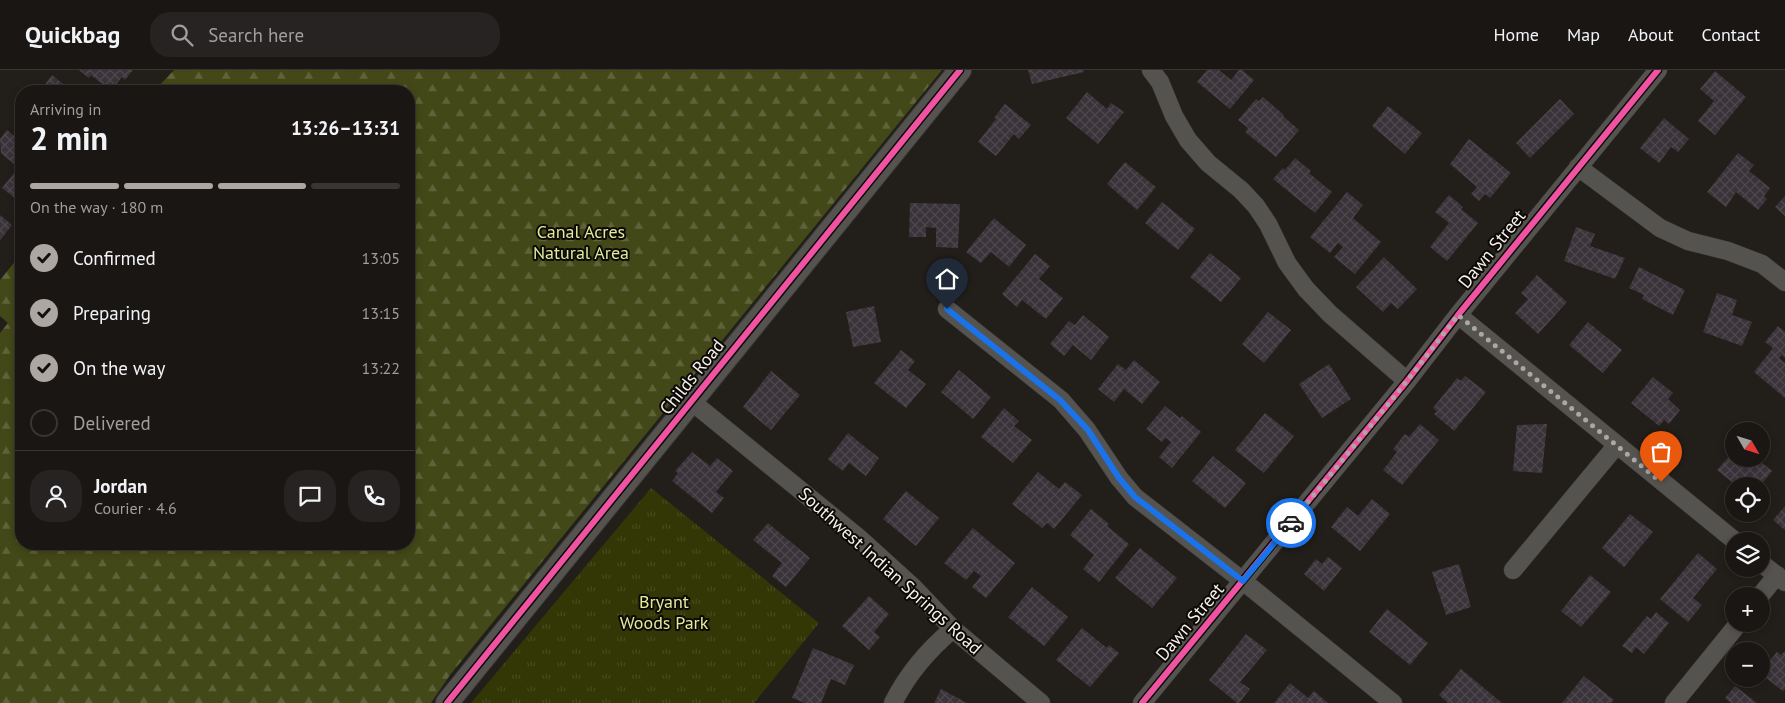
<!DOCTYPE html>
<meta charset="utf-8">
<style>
body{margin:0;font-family:"PT Sans",sans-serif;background:#272322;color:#f1f3f6;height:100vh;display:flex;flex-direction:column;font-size:19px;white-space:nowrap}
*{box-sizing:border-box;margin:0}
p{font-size:16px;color:#9f9fa0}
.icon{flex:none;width:28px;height:28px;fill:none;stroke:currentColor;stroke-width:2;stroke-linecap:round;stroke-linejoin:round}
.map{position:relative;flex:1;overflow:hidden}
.panel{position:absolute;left:15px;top:15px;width:400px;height:465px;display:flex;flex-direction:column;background:#1a1614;border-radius:20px;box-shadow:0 2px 8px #0003,0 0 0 1px #383534}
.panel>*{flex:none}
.needle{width:32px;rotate:129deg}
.controls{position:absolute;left:1725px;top:352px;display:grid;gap:10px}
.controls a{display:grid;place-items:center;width:45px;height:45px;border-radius:50%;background:#1a1614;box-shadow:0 2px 8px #0003,0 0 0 1px #383534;font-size:25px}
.pin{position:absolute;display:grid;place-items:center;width:42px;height:42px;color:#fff;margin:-51px -21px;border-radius:50% 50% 50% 0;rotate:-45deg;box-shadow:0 0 5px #0007}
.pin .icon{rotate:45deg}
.courier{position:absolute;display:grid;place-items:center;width:50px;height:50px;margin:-25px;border:4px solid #1a73e8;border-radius:50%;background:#fff;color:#222;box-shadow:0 1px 6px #0007}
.overview em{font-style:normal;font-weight:600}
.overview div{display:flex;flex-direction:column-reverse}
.overview{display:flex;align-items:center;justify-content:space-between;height:85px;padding:0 15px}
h1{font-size:32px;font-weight:600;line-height:38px}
.bar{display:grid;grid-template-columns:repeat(4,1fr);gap:8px 5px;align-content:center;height:60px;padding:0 15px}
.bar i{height:6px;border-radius:4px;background:#383534}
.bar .on{background:#aca7a2}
.bar p{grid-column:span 4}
.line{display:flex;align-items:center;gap:12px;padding:0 15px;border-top:1px solid #383534}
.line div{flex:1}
.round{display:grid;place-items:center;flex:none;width:52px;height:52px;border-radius:20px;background:#272322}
ol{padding:0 15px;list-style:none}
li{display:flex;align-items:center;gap:15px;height:55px}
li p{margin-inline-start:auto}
li .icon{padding:5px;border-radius:50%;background:#aca7a2;color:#111;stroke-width:4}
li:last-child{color:#9f9fa0}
li i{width:28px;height:28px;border:2px solid #383534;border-radius:50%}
header{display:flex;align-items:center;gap:30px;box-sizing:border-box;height:70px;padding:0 25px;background:#1a1614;border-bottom:1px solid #383534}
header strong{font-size:24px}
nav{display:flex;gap:28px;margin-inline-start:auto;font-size:18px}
.search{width:350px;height:45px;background:#272322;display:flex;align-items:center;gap:12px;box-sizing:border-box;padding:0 18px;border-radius:20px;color:#9f9fa0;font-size:19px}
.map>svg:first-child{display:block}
.forest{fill:url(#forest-firs)}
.park{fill:url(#park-tufts)}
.building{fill:url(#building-cross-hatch)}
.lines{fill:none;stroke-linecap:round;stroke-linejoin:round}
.minor-casing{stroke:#3e3a38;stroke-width:19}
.tertiary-casing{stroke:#3e3a38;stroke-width:24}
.minor{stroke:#555350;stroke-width:18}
.tertiary{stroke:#555350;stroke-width:22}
.cycleway-casing{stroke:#0c0906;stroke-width:9}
.cycleway{stroke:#f153a3;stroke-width:6}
.done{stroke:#aca7a2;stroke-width:5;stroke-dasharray:0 9}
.route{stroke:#1a73e8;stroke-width:6}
.labels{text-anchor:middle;stroke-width:4;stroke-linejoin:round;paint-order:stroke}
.park-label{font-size:18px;fill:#e0ec98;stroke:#0c0906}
.street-label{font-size:18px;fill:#f6f1ec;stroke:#0c0906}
</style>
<header>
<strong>Quickbag</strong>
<div class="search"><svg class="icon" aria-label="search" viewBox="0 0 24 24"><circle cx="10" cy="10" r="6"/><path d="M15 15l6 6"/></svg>Search here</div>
<nav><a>Home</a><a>Map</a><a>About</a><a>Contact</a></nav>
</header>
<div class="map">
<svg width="1785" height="633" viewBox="0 0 1785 633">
<defs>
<pattern id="forest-firs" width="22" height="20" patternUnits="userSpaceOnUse" patternTransform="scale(1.25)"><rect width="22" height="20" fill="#424817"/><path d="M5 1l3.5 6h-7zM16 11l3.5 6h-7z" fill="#5e6339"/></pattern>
<pattern id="park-tufts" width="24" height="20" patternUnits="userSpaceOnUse" patternTransform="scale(1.25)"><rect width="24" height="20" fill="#323705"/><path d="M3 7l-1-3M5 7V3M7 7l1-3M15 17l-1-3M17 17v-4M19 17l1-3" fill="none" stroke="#464b1d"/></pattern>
<pattern id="building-cross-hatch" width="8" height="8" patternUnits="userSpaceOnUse" patternTransform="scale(1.25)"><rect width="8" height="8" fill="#3a343a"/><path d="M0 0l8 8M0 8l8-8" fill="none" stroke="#4d484d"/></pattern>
</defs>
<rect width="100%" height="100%" fill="#221e1a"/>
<path class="forest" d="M174 0H942L450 605 431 633H0V263L8 253 0 246V210L21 184V474H409V21H154Z"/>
<path class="park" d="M651 418 819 553 754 633H471Z"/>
<path class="building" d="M79 0H133L125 10 122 7 111 21 91 5 89 8Z
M1028 0H1083L1084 2 1032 14Z
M1207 0H1219L1231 10 1239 0H1242L1254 10 1230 39 1197 12Z
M1715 1 1746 27 1715 65 1698 51 1714 31 1700 19Z
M52 5 72 21H40Z
M1087 22 1107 39 1111 33 1124 42 1098 74 1066 48Z
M1263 27 1284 45 1283 46 1299 60 1276 87 1245 62 1248 58 1238 50 1256 29 1259 31Z
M1560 29 1574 44 1530 88 1516 73Z
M1005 34 1031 55 1019 69 1014 64 996 86 978 72 996 49 994 48Z
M1388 36 1422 63 1405 84 1372 56Z
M1664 48 1689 69 1678 82 1671 77 1659 93 1640 78Z
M7 60 21 71V133L2 118 20 96 16 92 14 94 1 83 0 69Z
M1469 69 1511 103 1490 128 1485 124 1479 131 1471 124 1477 117 1450 94Z
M1738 83 1754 95 1749 101 1770 118 1764 126 1767 129 1758 140 1736 122 1726 137 1707 122Z
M1295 88 1311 101 1309 103 1332 122 1315 143 1273 109 1283 98 1285 100Z
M1125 92 1156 117 1137 140 1107 114Z
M1347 122 1363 135 1353 148 1381 172 1355 204 1334 187 1343 177 1338 173 1330 183 1310 167Z
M1449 125 1463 137 1461 139 1478 153 1447 191 1430 177 1449 153 1435 142Z
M1785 126V146L1775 137Z
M1162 132 1195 159 1178 180 1145 153Z
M910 133 960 134 958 178 936 177V158L926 157V167H909Z
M0 145 12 155 0 170Z
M994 148 1026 175 1009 197 991 182 981 193 966 182Z
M1576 157 1595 164 1590 176 1625 188 1615 209 1564 191Z
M1210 183 1241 208 1221 232 1190 207Z
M1035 184 1050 196 1039 209 1063 228 1046 249 1022 230 1017 237 1002 224Z
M1384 187 1417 219 1398 239 1391 233 1383 242 1356 217Z
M1639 197 1685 220 1673 245 1642 229 1644 225 1629 218Z
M1537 205 1567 232 1538 264 1515 243 1528 229 1521 223Z
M1717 223 1737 230 1732 245 1752 252 1742 276 1703 262Z
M874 236 881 272 853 277 846 242Z
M1268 242 1291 260 1264 293 1242 274Z
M1083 245 1109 267 1091 290 1073 275 1064 286 1050 274 1069 251 1075 255Z
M1588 252 1622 280 1603 303 1569 275Z
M1778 256 1785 262V288L1782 285 1779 288 1785 293V328L1754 302 1773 278 1765 272Z
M901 280 915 291 908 300 926 314 906 338 874 313Z
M1134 290 1160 312 1142 334 1124 319 1114 332 1098 319 1118 294 1126 300Z
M1329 294 1351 329 1322 348 1299 314Z
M959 300 991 327 973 349 941 322Z
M771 301 800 325 771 360 743 337Z
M1465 306 1486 322 1454 361 1434 344 1437 341 1433 338 1457 308 1461 311Z
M1653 307 1673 323 1668 329 1680 340 1669 354 1664 350 1659 356 1631 333Z
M1165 336 1180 348 1182 346 1201 362 1172 398 1159 387 1171 372 1166 368 1162 372 1146 359Z
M1004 338 1019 351 1014 356 1032 370 1013 393 981 367Z
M1265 343 1294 366 1264 403 1235 380Z
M1420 354 1439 370 1402 415 1383 400 1397 382 1393 379 1405 364 1409 367Z
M1547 354 1542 403 1513 401 1517 355Z
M848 363 879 388 866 406 849 393 843 401 828 389Z
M1734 381V389H1747L1754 394 1757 389 1772 401 1760 416H1737L1717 400Z
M692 382 710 396 717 388 733 401 716 422 724 428 712 443 672 411 678 403 675 401Z
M1213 386 1246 413 1225 438 1192 411Z
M1038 402 1059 419 1065 412 1082 425 1054 459 1047 453 1042 458 1012 434Z
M906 421 939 448 916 476 883 449Z
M1372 429 1390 444 1360 481 1331 457 1347 437 1358 446Z
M1785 436V460L1773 450Z
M1091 439 1109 454 1107 456 1129 474 1099 512 1083 499 1094 485 1070 465Z
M1630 444 1653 462 1624 497 1602 478Z
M768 453 810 488 786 517 772 506 782 493 753 470Z
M973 458 1015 493 986 528 972 517 981 506 974 501 966 510 944 493Z
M1140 478 1177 508 1152 538 1115 508Z
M1698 483 1717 499 1693 528 1702 535 1688 552 1660 529Z
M1328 487 1342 498 1324 521 1304 504 1316 489 1322 494Z
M1459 494 1471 537 1446 545 1432 502Z
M1590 505 1611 522 1581 557 1561 541Z
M1032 517 1068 547 1044 576 1008 547Z
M869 526 889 544 874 562 880 567 869 580 842 556Z
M1387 539 1428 573 1410 595 1369 562Z
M1656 542 1669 553 1644 584 1636 577 1632 583 1622 576 1647 546 1651 549Z
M1082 558 1107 578 1109 575 1119 583 1090 617 1056 590Z
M1246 564 1267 580 1240 612 1250 619 1239 633H1237L1209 610Z
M813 578 854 595 845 615 831 609 821 633H805L792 628Z
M1785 581V619L1783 621 1761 604V601L1777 582 1781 585Z
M1461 599 1502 633H1448L1439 625Z
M1584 606 1614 630 1611 633H1562Z
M1290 613 1308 628 1314 621 1328 633H1274Z
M1735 616 1757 633H1731L1725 628Z
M941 619 967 633H934Z"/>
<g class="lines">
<defs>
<path id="minor" d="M1151 0 1160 12 1174 46 1188 70 1208 93 1241 120 1256 136 1268 154 1287 193 1306 219 1330 244 1407 311
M1578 97 1660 158 1688 171 1728 181 1762 194 1785 212
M947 239 1061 330 1087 360 1119 408 1135 427 1243 511 1393 633
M1458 245 1735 471
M691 331 859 468 914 518 953 559 1041 633
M1761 493 1785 512
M1513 500 1616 376
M1760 526 1777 505
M893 633C908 603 928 580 953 559
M1142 633 1407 311 1458 245 1658 0
M1674 633 1738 554"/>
<path id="tertiary" d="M447 633 960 0"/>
</defs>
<use href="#minor" class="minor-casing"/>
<use href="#tertiary" class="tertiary-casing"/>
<use href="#minor" class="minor"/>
<use href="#tertiary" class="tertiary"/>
<defs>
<path id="cycleway" d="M447 633 960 0
M1142 633 1407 311 1458 245 1658 0"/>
</defs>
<use href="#cycleway" class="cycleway-casing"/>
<use href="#cycleway" class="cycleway"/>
</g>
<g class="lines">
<path class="done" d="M1291 453 1407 311 1458 245 1661 412"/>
<path class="route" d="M947 239 1060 330 1088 360 1119 408 1135 427 1243 511 1291 453"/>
</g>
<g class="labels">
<g class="park-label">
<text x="581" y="168">Canal Acres<tspan x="581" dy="21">Natural Area</tspan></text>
<text x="664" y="538">Bryant<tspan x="664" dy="21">Woods Park</tspan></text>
</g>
<g class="street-label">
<text transform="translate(1492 179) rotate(-51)" y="6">Dawn Street</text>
<text transform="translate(692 307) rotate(-51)" y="6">Childs Road</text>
<text transform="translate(890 501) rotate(42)" y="6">Southwest Indian Springs Road</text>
<text transform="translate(1190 552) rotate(-50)" y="6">Dawn Street</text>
</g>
</g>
</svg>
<div class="controls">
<a><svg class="needle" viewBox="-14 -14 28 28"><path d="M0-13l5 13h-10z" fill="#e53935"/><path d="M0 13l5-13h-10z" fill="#9f9fa0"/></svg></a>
<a><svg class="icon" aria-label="locate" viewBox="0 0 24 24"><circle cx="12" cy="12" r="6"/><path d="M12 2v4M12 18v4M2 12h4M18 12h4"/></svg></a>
<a><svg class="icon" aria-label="layers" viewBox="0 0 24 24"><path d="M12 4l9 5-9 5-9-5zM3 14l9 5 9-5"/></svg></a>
<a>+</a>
<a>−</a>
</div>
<div class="pin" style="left:1661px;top:412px;background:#ea580c"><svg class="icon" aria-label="bag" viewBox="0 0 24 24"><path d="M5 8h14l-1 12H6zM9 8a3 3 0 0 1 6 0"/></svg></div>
<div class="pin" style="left:947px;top:239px;background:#1f2937"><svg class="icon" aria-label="home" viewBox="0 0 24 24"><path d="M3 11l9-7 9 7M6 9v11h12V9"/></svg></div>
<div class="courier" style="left:1291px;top:453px"><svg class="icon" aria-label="car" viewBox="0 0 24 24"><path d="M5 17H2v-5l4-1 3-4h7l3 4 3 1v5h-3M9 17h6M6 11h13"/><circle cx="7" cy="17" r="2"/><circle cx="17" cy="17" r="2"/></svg></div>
<section class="panel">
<div class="overview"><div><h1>2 min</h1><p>Arriving in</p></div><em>13:26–13:31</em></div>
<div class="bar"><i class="on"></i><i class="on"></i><i class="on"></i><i></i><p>On the way · 180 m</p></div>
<ol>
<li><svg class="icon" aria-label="check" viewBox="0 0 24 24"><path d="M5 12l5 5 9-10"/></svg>Confirmed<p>13:05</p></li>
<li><svg class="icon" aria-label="check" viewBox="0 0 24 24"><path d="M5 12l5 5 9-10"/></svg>Preparing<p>13:15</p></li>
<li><svg class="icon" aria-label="check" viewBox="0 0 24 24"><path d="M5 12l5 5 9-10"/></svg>On the way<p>13:22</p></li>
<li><i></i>Delivered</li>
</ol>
<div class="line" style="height:90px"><a class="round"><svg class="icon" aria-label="person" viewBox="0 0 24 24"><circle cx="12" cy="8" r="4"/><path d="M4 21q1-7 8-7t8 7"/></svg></a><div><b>Jordan</b><p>Courier · 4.6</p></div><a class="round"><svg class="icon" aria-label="chat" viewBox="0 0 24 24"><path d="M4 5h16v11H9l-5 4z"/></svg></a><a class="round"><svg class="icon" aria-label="phone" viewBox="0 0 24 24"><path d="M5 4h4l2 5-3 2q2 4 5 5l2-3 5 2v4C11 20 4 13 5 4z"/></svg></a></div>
</section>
</div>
